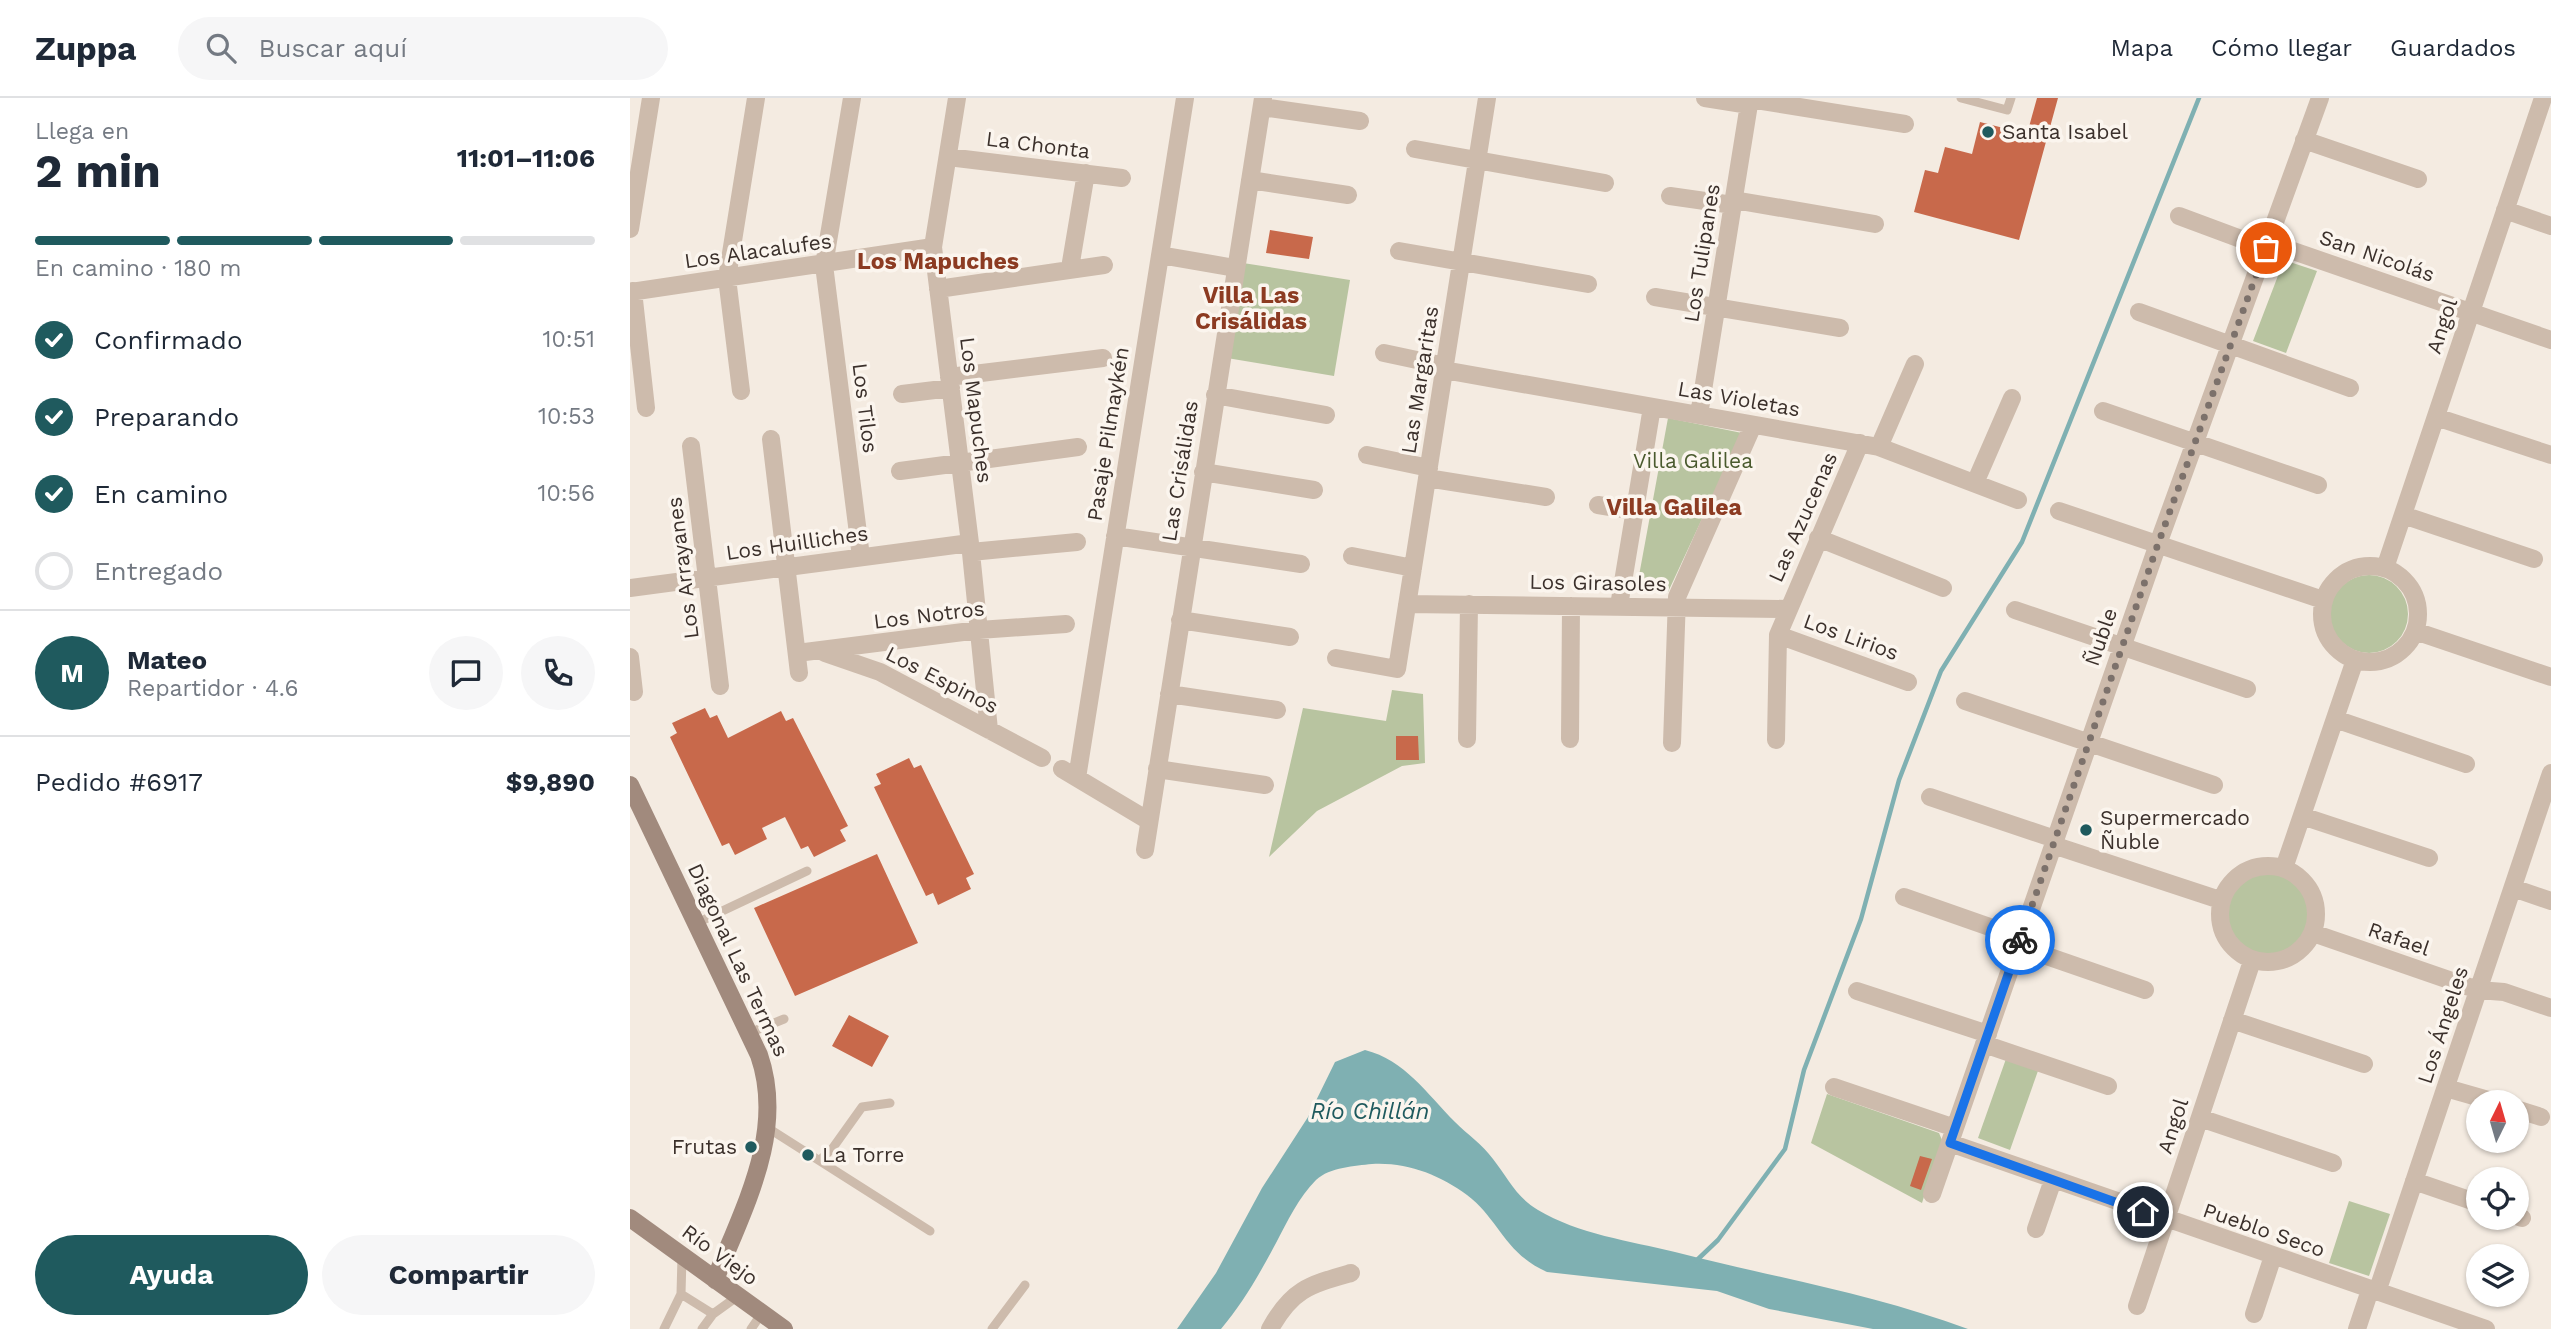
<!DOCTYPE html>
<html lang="es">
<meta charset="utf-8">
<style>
body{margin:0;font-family:"Work Sans",sans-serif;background:#f6f6f7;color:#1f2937;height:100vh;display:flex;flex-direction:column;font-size:26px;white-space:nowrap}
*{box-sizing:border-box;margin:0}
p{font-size:23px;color:#747a83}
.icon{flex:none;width:38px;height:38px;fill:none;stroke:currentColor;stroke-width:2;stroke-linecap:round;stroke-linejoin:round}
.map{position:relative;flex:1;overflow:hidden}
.panel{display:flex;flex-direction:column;background:#fff;width:630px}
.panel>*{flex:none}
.needle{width:46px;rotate:5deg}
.tools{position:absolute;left:1836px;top:992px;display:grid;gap:14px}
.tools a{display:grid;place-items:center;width:63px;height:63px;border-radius:50%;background:#fff;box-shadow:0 2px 5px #0004;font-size:35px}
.pin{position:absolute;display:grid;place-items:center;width:60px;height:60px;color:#fff;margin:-30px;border:4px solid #fff;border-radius:50%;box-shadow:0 2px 7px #0007}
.courier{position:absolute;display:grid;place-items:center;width:70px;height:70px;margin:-35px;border:5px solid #1a73e8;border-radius:50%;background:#fff;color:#222;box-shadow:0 2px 9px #0007}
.summary em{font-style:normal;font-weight:700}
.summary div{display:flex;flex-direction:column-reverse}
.summary{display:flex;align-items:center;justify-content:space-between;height:119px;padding:0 35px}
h1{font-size:46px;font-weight:700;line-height:52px}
.bar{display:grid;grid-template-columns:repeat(4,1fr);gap:10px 7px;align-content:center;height:84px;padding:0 35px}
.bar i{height:9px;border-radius:5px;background:#e0e1e3}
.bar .selected{background:#1f5a5e}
.bar p{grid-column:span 4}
.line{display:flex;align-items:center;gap:18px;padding:0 35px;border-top:2px solid #e0e1e3}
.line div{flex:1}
.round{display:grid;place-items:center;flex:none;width:74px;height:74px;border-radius:37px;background:#f6f6f7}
ol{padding:0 35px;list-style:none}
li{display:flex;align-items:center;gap:21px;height:77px}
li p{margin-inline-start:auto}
li .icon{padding:7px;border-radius:50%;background:#1f5a5e;color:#fff;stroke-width:4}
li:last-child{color:#747a83}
li i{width:38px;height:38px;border:4px solid #e0e1e3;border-radius:50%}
.button{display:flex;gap:14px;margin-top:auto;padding:14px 35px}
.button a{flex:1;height:80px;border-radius:42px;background:#1f5a5e;color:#fff;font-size:28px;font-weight:700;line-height:80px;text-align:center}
.button a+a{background:#f6f6f7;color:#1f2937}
header{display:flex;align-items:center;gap:42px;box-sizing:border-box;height:98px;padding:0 35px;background:#fff;border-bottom:2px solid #e0e1e3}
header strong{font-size:33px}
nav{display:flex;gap:38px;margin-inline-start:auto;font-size:24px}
.search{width:490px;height:63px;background:#f6f6f7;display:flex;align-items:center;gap:18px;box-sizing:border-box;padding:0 24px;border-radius:38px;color:#747a83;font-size:26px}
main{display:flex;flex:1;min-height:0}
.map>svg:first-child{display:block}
.green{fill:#b8c4a0}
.water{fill:#7fb0b2}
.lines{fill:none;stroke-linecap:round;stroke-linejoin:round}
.stream{stroke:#7fb0b2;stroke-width:4.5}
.building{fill:#c8694b}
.service{stroke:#cdbbac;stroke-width:9}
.minor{stroke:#cdbbac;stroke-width:18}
.secondary{stroke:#a18a7d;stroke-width:18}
.done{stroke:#7c716b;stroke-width:7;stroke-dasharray:0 12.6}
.route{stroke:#1a73e8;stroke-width:9}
.poi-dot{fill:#1f5a5e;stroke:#fbf5ee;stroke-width:2.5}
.labels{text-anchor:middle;stroke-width:7;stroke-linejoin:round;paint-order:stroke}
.poi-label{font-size:21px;fill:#3b302b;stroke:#fbf5ee;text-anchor:start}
.street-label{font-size:21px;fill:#3b302b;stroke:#fbf5ee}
.park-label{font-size:21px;fill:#4a5a2e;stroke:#fbf5ee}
.neighbourhood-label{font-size:23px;font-weight:bold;fill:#8c3b22;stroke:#fbf5ee}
.water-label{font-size:23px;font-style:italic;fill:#1f5a5e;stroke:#fbf5ee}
</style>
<header>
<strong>Zuppa</strong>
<div class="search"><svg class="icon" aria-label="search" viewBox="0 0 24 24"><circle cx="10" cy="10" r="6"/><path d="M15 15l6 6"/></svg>Buscar aquí</div>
<nav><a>Mapa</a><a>Cómo llegar</a><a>Guardados</a></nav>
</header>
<main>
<section class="panel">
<div class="summary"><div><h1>2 min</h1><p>Llega en</p></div><em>11:01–11:06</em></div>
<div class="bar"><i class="selected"></i><i class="selected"></i><i class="selected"></i><i></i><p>En camino · 180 m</p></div>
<ol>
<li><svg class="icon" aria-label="check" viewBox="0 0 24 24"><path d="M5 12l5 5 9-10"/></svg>Confirmado<p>10:51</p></li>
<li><svg class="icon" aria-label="check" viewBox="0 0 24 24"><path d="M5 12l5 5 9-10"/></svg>Preparando<p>10:53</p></li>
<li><svg class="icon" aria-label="check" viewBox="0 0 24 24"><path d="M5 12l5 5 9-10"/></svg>En camino<p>10:56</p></li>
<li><i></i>Entregado</li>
</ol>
<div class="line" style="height:126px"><b class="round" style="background:#1f5a5e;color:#fff">M</b><div><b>Mateo</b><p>Repartidor · 4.6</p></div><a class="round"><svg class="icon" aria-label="chat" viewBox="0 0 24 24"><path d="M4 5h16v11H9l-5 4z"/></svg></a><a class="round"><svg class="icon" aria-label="phone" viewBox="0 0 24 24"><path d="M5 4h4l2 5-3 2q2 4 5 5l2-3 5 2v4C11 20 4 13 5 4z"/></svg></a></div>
<div class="line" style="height:91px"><div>Pedido #6917</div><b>$9,890</b></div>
<div class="button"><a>Ayuda</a><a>Compartir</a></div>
</section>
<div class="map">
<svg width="1921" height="1231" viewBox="0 0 1921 1231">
<rect width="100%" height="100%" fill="#f4ebe1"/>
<path class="green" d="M1654 162 1687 173 1656 255 1623 243Z
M613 165 720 182 704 278 597 260Z
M1038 320 1112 335 1038 494H1006Z
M1700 516a39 39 0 1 1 78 0a39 39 0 1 1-78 0Z
M762 592 793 596 795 665 772 668 687 713 639 759 673 610 756 623Z
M1594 817a45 45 0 1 1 90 0a45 45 0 1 1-90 0Z
M1377 958 1409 970 1380 1052 1348 1040Z
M1197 996 1309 1035 1312 1042 1292 1105 1181 1045Z
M1719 1103 1760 1116 1739 1178 1699 1165Z"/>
<path class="water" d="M735 952C775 962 797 996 825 1024 837 1036 853 1047 863 1061 878 1080 886 1099 908 1112 948 1136 1000 1143 1045 1154 1143 1179 1243 1196 1338 1231H1243L1139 1211 1087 1193 917 1174C874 1155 869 1121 837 1097 810 1077 777 1064 742 1066 725 1068 700 1069 686 1082 669 1099 657 1124 646 1145 630 1175 613 1205 591 1231H547L586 1175 632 1090 678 1019 705 964Z"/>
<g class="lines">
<path class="stream" d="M1066 1163 1088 1142 1155 1051 1174 972 1231 821 1269 682 1311 573 1392 444 1569 0"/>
</g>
<path class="building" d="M1407 0H1428L1389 142 1284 114 1295 72 1308 75 1315 49 1342 56 1350 24 1397 36Z
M640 132 683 139 679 161 636 155Z
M75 610 80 620 87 617 98 640 151 613 156 623 163 620 218 728 210 732 216 743 184 759 178 748 171 751 155 719 132 730 137 741 105 757 99 745 92 748 40 639 47 635 42 625Z
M766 638H788L789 662H766Z
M279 660 284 670 291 667 344 776 336 780 341 791 308 807 303 795 296 798 244 689 251 686 246 676Z
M247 756 288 845 165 898 124 810Z
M219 917 259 938 242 969 202 948Z
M1290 1058 1302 1061 1291 1092 1280 1088Z"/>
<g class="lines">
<path class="service" d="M1331 0 1377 12 1381 0
M67 825 177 773
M119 935 154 921
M138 1030 300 1133
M191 1061 202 1051 232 1009 260 1005
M52 1159 51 1196 83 1216 108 1198
M34 1231 51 1196
M72 1231 83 1216
M121 1231 132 1215
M362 1231 395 1187"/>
<path class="minor" d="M222 0 194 167 231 459
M327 0 303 149 340 445 359 632
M1075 0 1119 7
M1120 1 1275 26
M632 9 730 23
M1674 42 1788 81
M785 51 975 85
M318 59 492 80
M620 82 718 97
M1040 98 1103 107
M1104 102 1245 126
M1875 112 1921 128
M1549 118 1635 150
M0 131 21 0
M1637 144 1921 242
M769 153 958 186
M530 157 605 170
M440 170 456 75
M308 191 474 167
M3 193 16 310
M0 194 303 149
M1025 199 1210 230
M1509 214 1720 290
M754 255 815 268
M814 272 1249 349 1388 402
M319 279 473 260
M111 293 97 180 126 0
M272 296 321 290
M585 297 696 317
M1473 313 1688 387
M1069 317 1120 0
M1806 319 1921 357
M141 341 169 575
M61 348 90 588
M1249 349 1285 266
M737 357 799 370
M270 373 448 349
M573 374 684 392
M797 380 916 399
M1345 385 1382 300
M968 407 1005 413
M1429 413 1693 502
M1773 417 1904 461
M485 438 671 466
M1188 440 1313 490
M341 454 447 444
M722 458 783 470
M1692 516a48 48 0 1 1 96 0a48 48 0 1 1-96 0Z
M1755 470 1913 0
M0 490 340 445
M777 506 1158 511
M989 508 1022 309
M1385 512 1617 591
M550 522 660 539
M1785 533 1921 579
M1148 537 1278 584
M167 555 349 532 436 526
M195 555 250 574 412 660
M0 559 4 594
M706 560 767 571 857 0
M539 596 647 612
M1335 603 1584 687
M1705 621 1836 666
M837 641 839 506
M940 641 941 508
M1146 642 1148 537 1230 345
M1042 645 1047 499 1123 327
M432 671 519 723
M527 671 635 687
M447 680 555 0
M1300 699 1425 741
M1672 718 1799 760
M1423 747 1590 802
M515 752 633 0
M1590 816a48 48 0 1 1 96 0a48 48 0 1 1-96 0Z
M1654 770 1725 562
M1883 790 1921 803
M1274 799 1391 840
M1683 835 1848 892 1874 894 1921 910
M1388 848 1515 892
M1227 893 1358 936
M1602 922 1734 966
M1354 946 1478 988
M1204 989 1325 1030
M1816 990 1865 1004
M1886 1011 1911 1019
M1570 1020 1703 1065
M1320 1045 1856 1231
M1784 1083 1848 1105
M1302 1096 1528 446 1690 0
M1886 1118 1892 1120
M1406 1131 1423 1082
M1747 1194 1921 675
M1507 1208 1622 863
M1624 1216 1643 1158
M640 1231C662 1191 679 1187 721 1175
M1727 1231 1740 1192"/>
<path class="secondary" d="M0 687 129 957C156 1035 113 1110 85 1182
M0 1120 154 1231"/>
</g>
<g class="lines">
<path class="done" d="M1390 842 1528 446 1636 150"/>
<path class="route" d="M1390 842 1320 1045 1513 1114"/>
</g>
<g class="poi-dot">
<circle cx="1358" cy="34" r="7"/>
<circle cx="1456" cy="732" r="7"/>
<circle cx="121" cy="1049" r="7"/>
<circle cx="178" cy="1057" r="7"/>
</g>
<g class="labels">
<g class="poi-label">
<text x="1372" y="41">Santa Isabel</text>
<text x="1470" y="727">Supermercado<tspan x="1470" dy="24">Ñuble</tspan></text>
<text x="107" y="1056" text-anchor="end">Frutas</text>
<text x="192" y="1064">La Torre</text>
</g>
<g class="street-label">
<text transform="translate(408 47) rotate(7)" y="7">La Chonta</text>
<text transform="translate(128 153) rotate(-8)" y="7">Los Alacalufes</text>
<text transform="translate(1072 155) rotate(-81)" y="7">Los Tulipanes</text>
<text transform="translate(1747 158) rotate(19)" y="7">San Nicolás</text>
<text transform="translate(1812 228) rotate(-72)" y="7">Angol</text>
<text transform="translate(790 282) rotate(-81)" y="7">Las Margaritas</text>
<text transform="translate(1109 301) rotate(10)" y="7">Las Violetas</text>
<text transform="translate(235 310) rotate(83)" y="7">Los Tilos</text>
<text transform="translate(346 312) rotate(83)" y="7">Los Mapuches</text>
<text transform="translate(478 336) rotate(-81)" y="7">Pasaje Pilmaykén</text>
<text transform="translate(550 373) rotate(-81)" y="7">Las Crisálidas</text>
<text transform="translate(1173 419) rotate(-66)" y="7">Las Azucenas</text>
<text transform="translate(167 445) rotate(-8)" y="7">Los Huilliches</text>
<text transform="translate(53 470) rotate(-97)" y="7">Los Arrayanes</text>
<text transform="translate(968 485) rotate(1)" y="7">Los Girasoles</text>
<text transform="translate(299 517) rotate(-7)" y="7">Los Notros</text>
<text transform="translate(1221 539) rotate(20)" y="7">Los Lirios</text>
<text transform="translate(1471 539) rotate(-71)" y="7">Ñuble</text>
<text transform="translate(312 582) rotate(27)" y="7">Los Espinos</text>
<text transform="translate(1769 841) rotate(19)" y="7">Rafael</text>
<text transform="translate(108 862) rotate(65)" y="7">Diagonal Las Termas</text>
<text transform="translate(1813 927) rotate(-72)" y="7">Los Ángeles</text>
<text transform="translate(1543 1028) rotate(-72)" y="7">Angol</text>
<text transform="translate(1634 1132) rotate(19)" y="7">Pueblo Seco</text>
<text transform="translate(90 1157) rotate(36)" y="7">Río Viejo</text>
</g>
<g class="park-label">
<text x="1063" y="370">Villa Galilea</text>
</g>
<g class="neighbourhood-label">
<text x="308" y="171">Los Mapuches</text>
<text x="621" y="205">Villa Las<tspan x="621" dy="26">Crisálidas</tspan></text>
<text x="1044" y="417">Villa Galilea</text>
</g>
<g class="water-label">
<text x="740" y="1021">Río Chillán</text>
</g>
</g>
</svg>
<div class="tools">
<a><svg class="needle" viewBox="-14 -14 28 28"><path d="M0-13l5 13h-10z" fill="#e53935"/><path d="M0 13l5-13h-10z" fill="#747a83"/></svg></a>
<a><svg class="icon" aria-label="locate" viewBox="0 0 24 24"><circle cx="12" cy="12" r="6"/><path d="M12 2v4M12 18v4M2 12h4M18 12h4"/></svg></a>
<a><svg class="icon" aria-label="layers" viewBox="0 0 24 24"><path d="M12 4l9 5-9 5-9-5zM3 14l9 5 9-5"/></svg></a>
</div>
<div class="pin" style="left:1636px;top:150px;background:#ea580c"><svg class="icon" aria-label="bag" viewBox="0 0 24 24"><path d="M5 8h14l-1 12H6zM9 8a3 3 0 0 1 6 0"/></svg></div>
<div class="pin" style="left:1513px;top:1114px;background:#1f2937"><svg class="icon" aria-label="home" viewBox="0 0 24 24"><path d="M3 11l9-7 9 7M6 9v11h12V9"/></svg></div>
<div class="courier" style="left:1390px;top:842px"><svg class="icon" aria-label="bike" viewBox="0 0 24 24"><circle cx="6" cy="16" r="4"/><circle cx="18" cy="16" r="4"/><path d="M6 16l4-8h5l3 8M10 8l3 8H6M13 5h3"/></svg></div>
</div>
</main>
